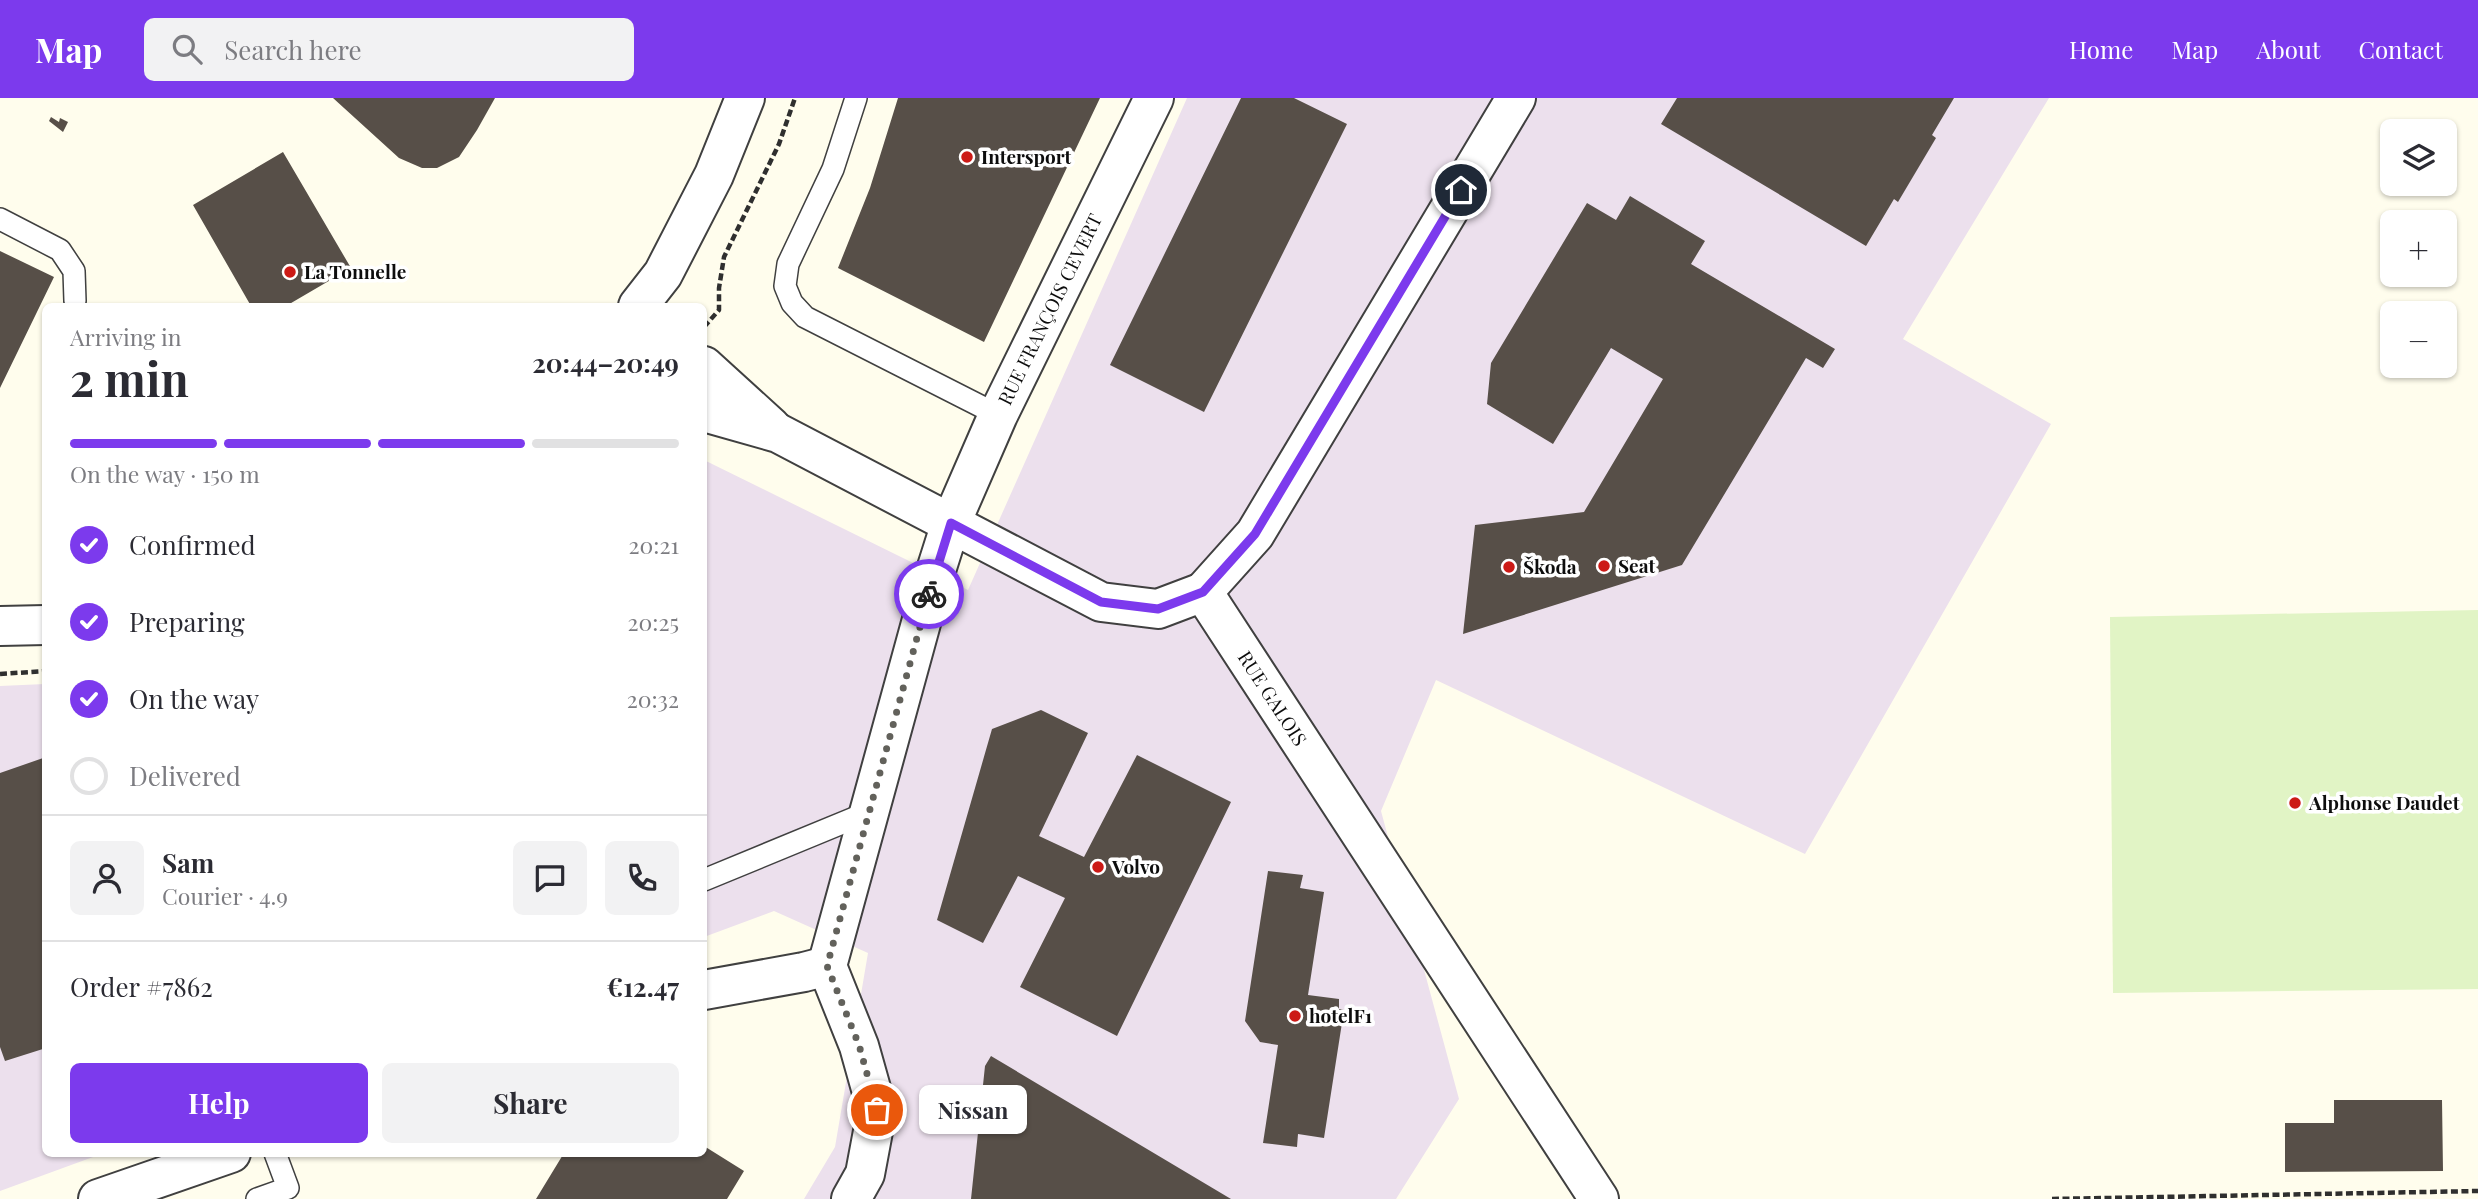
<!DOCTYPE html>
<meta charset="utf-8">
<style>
body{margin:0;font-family:"Playfair Display",serif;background:#f2f2f3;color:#2b2b33;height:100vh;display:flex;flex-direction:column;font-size:26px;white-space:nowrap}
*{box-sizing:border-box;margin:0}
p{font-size:23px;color:#7c7c81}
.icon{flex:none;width:38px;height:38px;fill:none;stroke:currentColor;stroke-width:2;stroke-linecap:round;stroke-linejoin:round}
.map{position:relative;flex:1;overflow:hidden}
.side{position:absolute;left:42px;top:205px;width:665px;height:854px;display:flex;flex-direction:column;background:#fff;border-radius:10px;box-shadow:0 2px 5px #0004}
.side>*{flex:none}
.fabs{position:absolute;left:2380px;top:21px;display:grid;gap:14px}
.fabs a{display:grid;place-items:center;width:77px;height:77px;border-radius:10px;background:#fff;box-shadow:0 2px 5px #0004;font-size:35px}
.pin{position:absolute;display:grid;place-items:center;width:60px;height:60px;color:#fff;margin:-30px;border:4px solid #fff;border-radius:50%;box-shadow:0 2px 7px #0007}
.courier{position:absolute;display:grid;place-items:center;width:70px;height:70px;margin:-35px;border:5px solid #7c3aed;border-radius:50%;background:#fff;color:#222;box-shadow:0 2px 9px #0007}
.bubble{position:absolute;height:49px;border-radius:10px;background:#fff;box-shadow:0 2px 5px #0004;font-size:23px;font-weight:700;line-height:49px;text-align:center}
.head em{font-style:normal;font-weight:700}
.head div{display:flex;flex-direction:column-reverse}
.head{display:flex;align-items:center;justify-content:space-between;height:119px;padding:0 28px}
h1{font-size:46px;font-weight:700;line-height:52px}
.bar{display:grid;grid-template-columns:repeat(4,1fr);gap:10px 7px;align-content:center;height:84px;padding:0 28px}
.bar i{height:9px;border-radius:5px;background:#e1e1e2}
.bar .active{background:#7c3aed}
.bar p{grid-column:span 4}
.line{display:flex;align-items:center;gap:18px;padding:0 28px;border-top:2px solid #e1e1e2}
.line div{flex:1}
.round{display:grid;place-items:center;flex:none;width:74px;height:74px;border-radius:10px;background:#f2f2f3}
ol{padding:0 28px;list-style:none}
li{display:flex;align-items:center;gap:21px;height:77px}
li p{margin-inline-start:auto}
li .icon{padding:7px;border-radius:50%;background:#7c3aed;color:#fff;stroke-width:4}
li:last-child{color:#7c7c81}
li i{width:38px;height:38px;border:4px solid #e1e1e2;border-radius:50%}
.button{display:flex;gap:14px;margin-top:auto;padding:14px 28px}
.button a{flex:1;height:80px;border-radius:10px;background:#7c3aed;color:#fff;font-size:28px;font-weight:700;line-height:80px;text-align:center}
.button a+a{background:#f2f2f3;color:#2b2b33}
header{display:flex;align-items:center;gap:42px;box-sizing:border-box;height:98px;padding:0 35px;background:#7c3aed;color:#fff}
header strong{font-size:33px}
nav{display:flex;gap:38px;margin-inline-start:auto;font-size:24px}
.search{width:490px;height:63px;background:#f2f2f3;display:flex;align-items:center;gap:18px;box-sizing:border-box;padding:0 24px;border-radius:10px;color:#7c7c81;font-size:26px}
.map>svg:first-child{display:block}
.industrial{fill:#ece0ed}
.pitch{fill:#e1f4c5}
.building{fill:#574f48}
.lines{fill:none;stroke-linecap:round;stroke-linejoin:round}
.lane-casing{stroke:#404040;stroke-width:24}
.street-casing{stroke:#404040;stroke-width:42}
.path{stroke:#2f2f2f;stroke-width:4.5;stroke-dasharray:7 3.5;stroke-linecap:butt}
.lane{stroke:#fff;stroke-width:21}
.street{stroke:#fff;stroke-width:38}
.done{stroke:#62615b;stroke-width:7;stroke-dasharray:0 12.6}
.route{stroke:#7c3aed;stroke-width:9}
.poi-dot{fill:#cc1a16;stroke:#fff;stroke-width:2.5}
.labels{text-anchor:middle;stroke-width:7;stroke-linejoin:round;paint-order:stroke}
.poi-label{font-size:19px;font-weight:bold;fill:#0d0d0d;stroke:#fff;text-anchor:start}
.street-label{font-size:19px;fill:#0d0d0d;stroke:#fff}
</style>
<header>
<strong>Map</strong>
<div class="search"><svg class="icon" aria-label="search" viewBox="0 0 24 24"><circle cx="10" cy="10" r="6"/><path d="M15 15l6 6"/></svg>Search here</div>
<nav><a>Home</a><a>Map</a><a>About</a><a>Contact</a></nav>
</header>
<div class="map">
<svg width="2478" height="1101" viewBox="0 0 2478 1101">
<rect width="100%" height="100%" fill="#fffded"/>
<path class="industrial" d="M1187 0H2049L1903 241 2051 326 1805 756 1436 582 1381 713 1459 1001 1396 1101H804L835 1049 868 855 774 813 704 839V362L968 492Z
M45 586 46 1055H104L0 1093V588Z"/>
<path class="pitch" d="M2478 512V891L2113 895 2110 519Z"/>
<path class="building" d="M333 0H495L477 32 459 59 437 70H422L399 60Z
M898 0H1100L984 244 838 170 870 90Z
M1241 0H1294L1347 26 1204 314 1110 267Z
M1677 0H1954L1932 37 1936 40 1898 104 1894 101 1866 148 1661 26Z
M51 19 59 24 60 20 68 24 63 34 49 23Z
M283 54 351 170 286 208H251L193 107Z
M1630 98 1705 143 1691 166 1835 251 1823 270 1806 260 1682 467 1463 536 1475 427 1584 414 1663 281 1611 250 1553 346 1487 306 1491 265 1587 105 1616 122Z
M0 153 54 179 0 290Z
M1041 612 1088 635 1039 738 1084 759 1137 657 1231 704 1117 938 1020 889 1065 800 1018 778 983 845 937 822 992 631Z
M46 659V950L5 963 0 949V675Z
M1268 773 1303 777 1300 790 1324 794 1308 897 1339 901V911L1344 912 1324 1040 1298 1036 1297 1049 1263 1045 1278 947 1260 944 1245 923Z
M991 958 1231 1101H971L985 968Z
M2334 1002H2442L2443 1073 2285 1074V1025H2334Z
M704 1048 744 1073 727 1101H536L564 1055H704Z"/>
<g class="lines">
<defs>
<path id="lane" d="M856 0 833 71 788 166 785 188 792 205 805 219 998 317
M0 121 60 152 74 173 75 203
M704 782 869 714
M257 1101 288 1090 275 1055"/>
<g id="street">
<path d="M638 208 663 176 714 77 745 0"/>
<path d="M704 268 771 329"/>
<path id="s1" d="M704 314 778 335 1101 504 1158 511 1203 494 1599 1101"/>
<path d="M1203 494 1255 436 1516 0"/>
<path d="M0 528 46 527"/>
<path d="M704 892 804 874 827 868"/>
<path d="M98 1101 231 1055"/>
<path id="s2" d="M851 1101 865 1076 877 1012 859 948 827 868 932 485 951 425 998 317 1154 0"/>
</g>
</defs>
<use href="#lane" class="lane-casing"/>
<use href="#street" class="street-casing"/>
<path class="path" d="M704 229 719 212V190L724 159 779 46 795 0
M0 576 46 573
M2052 1101 2478 1093"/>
<use href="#lane" class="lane"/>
<use href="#street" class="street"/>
</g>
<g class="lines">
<path class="done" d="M877 1012 859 947 827 868 929 496"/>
<path class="route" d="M929 496 951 425 1101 504 1158 511 1203 494 1255 436 1461 92"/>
</g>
<g class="poi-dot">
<circle cx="967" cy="59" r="7"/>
<circle cx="290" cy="174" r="7"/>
<circle cx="1604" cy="468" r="7"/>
<circle cx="1509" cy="469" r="7"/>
<circle cx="2295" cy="705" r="7"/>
<circle cx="1098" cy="769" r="7"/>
<circle cx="1295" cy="918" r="7"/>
</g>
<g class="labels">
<g class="poi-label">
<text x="981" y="66">Intersport</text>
<text x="304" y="181">La Tonnelle</text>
<text x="1618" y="475">Seat</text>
<text x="1523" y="476">Škoda</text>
<text x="2309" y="712">Alphonse Daudet</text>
<text x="1112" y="776">Volvo</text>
<text x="1309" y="925">hotelF1</text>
</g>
<g class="street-label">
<text dy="7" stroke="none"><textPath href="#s2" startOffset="942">RUE FRANÇOIS CEVERT</textPath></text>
<text dy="7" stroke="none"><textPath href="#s1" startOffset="674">RUE GALOIS</textPath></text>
</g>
</g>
</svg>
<div class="fabs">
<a><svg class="icon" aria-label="layers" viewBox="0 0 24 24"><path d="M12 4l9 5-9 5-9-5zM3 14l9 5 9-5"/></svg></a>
<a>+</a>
<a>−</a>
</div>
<div class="pin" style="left:877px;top:1012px;background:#ea580c"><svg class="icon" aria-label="bag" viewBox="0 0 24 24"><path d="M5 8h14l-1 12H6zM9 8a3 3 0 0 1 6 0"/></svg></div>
<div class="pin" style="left:1461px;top:92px;background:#1f2937"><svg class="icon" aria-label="home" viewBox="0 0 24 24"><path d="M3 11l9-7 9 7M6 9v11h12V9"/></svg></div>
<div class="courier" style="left:929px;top:496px"><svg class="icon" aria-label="bike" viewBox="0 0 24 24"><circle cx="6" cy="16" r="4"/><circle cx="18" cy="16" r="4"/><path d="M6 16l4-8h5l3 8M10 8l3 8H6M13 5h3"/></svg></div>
<div class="bubble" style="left:919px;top:987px;width:108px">Nissan</div>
<section class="side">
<div class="head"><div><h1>2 min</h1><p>Arriving in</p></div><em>20:44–20:49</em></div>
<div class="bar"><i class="active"></i><i class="active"></i><i class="active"></i><i></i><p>On the way · 150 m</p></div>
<ol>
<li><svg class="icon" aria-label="check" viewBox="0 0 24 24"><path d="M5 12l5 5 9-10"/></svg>Confirmed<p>20:21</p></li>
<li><svg class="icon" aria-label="check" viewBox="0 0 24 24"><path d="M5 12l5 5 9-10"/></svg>Preparing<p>20:25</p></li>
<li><svg class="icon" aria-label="check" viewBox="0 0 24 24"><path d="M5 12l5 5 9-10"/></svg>On the way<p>20:32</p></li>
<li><i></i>Delivered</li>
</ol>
<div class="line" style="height:126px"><a class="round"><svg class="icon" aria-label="person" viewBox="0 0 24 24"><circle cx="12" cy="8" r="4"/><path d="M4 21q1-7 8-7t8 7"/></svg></a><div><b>Sam</b><p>Courier · 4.9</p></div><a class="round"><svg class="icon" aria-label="chat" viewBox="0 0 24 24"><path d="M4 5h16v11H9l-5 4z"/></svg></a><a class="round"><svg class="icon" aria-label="phone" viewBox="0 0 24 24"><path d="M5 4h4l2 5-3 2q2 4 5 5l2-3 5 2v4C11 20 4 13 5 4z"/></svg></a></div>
<div class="line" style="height:91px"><div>Order #7862</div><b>€12.47</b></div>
<div class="button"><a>Help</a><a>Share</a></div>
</section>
</div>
